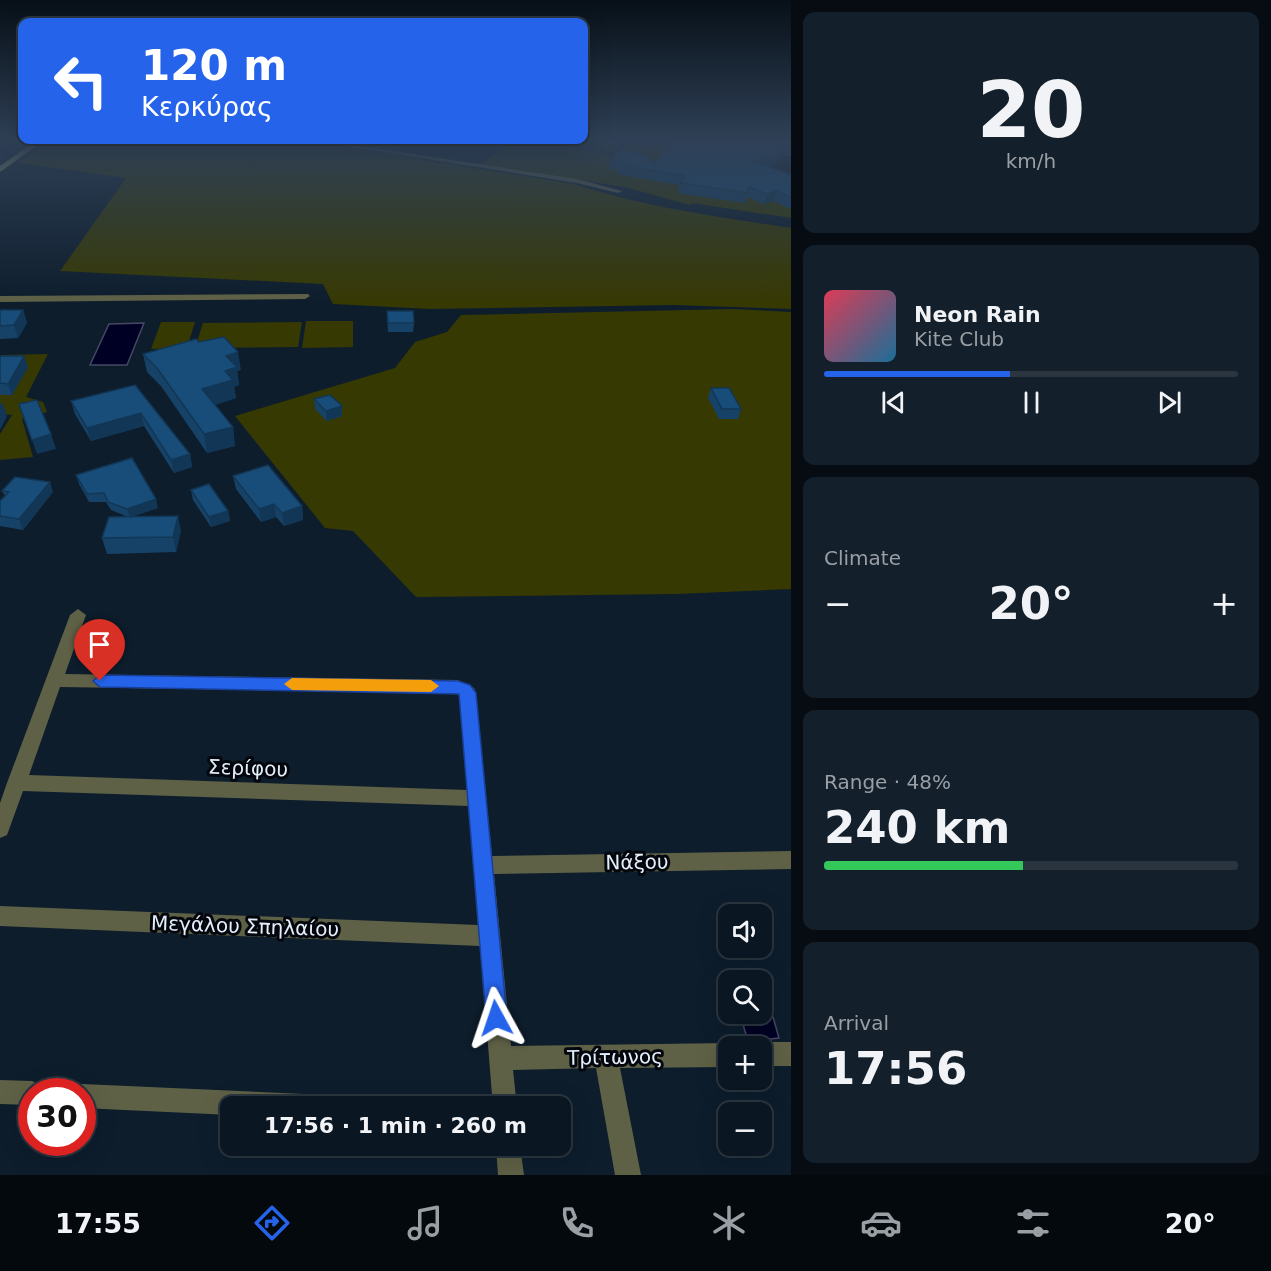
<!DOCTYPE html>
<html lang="en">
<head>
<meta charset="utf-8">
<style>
	:root { --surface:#0a1621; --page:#131f2a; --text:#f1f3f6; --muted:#999fa5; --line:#2a353f; --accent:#2563eb }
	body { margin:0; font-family:"DejaVu Sans",sans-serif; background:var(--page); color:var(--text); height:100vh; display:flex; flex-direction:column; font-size:22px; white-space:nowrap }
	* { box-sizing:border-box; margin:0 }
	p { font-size:20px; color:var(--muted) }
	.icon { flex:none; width:33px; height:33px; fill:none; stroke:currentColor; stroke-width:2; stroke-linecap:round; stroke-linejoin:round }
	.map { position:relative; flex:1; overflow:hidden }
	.sheet { display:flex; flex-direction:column; gap:12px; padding:12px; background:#060c12; width:480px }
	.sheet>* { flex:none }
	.hud { position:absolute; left:18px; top:18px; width:570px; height:126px; border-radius:12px; box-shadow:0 6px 24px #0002,0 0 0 2px var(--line); background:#2563eb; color:#fff; overflow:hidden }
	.buttons { position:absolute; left:718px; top:904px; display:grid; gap:12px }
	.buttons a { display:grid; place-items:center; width:54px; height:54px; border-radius:12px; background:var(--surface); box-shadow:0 6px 24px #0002,0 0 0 2px var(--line); font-size:30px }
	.speed { position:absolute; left:18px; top:1078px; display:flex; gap:12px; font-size:30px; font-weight:700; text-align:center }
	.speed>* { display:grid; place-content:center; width:78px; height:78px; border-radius:50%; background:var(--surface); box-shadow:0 6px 24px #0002,0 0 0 2px var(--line); line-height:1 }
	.speed .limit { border:9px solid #d22; background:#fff; color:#111 }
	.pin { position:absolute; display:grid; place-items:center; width:51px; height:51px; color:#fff; margin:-62px -26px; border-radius:50% 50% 50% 0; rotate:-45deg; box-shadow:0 0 6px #0007 }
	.pin .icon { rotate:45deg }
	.me { position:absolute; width:66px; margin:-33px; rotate:355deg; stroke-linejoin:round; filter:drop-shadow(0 0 4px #0008) }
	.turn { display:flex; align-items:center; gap:21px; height:126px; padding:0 24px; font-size:27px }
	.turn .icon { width:78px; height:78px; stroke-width:2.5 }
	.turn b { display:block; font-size:42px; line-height:51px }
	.big { font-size:45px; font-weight:700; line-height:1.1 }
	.sheet .widget { flex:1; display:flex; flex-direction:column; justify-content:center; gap:9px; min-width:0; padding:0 21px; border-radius:12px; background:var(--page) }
	.sheet .dial { align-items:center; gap:0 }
	.dial b { font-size:78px; line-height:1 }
	.song { display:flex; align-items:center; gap:18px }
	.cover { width:72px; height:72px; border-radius:9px; background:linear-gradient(135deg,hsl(350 70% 55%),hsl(200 70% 35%)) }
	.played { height:6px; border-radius:3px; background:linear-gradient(90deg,var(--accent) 45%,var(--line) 45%) }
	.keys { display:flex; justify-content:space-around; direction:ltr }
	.heat { display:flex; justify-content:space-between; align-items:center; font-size:33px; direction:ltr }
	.charge { height:9px; border-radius:4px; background:linear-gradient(90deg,#34c759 48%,var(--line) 0) }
	.trip { position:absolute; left:220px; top:1096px; width:351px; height:60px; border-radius:12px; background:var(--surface); box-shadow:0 6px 24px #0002,0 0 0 2px var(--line); font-weight:700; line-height:60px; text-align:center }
	.tabs { display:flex; height:96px; justify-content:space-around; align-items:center; background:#04090d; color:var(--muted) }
	.tabs .icon { width:42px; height:42px }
	.tabs .active { color:var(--accent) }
	.tabs b { font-size:27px; color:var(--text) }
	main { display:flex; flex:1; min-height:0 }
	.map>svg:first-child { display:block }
	.green { fill:#373902 }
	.water { fill:#000024; stroke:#454864; stroke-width:1.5 }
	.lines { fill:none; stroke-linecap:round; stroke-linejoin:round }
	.minor { fill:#5f6146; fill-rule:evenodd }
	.major { fill:#a4a86e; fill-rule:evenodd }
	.wall { fill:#164268 }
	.shaded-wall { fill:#123655 }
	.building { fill:#194d79; stroke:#123655; stroke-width:1.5 }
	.route { fill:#2563eb; stroke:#184099; stroke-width:1.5 }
	.slow { fill:#f59e0b }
	.labels { text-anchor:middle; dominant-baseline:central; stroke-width:6; stroke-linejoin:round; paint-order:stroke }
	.near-street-label { font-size:20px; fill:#e5effa; stroke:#03070d }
</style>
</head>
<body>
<main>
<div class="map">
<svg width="791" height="1175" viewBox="0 0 791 1175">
	<rect width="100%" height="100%" fill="#0d1d2c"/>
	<path class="green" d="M604,139H677L655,163L791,179V218L692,203L690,205L625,187L479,165L517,140L605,152L604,155L613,157L628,143L626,142L615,152L593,149Z
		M51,140H227L266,143L299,140L574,184C644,207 719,217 791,228V309L673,305L430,309L333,304L323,284L60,271L126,178L18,163Z
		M733,309L791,312V589L677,594L416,597L353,531L325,528L235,416L395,368L415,342L447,332L461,315Z
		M306,321H353V347L302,348Z
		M161,322H195L187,348L151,349Z
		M302,322L298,347L195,348L203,323Z
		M48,354L26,397L43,402L47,412L22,419L33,457L0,460V434L12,415L0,414V355Z"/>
	<path class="water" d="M144,323L127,365H90L109,324Z
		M773,1017L779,1038L748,1041L741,1018Z"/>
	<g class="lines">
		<path class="minor" d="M719,139H730L726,141Z
			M245,140H275L271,142Z
			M306,140H321L577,179L622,191L618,193L577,183Z
			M308,294L310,296L305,299L0,302V296Z
			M78,609L86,615L65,674L458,680L474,688L476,693L492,856L791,851V869L494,874L511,1046L729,1043L737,1047H729V1067L620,1068L641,1175H615L596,1068L513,1070L517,1107H493L480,946L0,926V906L478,925L469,806L23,791L7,835L0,838V803L7,783L70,615ZM60,687L455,693L460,696L467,790L29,775Z
			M762,1042H791V1066H762V1047H753Z
			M0,1080L32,1081L40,1085L44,1092H32V1105L0,1104Z
			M82,1084L326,1095L335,1098L338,1107H231V1115L82,1108V1092H72L73,1087Z
			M496,1146H520L524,1175H498Z"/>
		<path class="major" d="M37,140H45L0,172V166Z"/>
	</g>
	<path class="wall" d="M791,139V157L783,155L773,165L767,166L791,175V208H788L774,201L764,204L747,197L745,203L678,193L679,185L618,174V170L609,169L611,160L655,163L730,140Z
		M0,310H23L27,323L18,338L0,339Z
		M387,311L414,323L413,332H388Z
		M199,342L241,370L237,371L239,385L234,387L236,398L215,405L233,427L235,446L207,453L161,386L147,372L143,354Z
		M0,356H24L28,367L12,395H0Z
		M135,385L190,454L192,467L174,473L144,426L91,441L75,414L71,401Z
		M711,388L741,409L738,419H719L708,398Z
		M314,399L342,416L327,421L315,409Z
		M76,475L158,508L131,517L181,531L176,552L107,554L102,538L128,517L111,510L106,502H89L79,484Z
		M233,476L302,506L303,520L284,526L276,517L261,522L236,489Z
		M191,490L228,511L230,521L211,527L193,500Z
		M2,491L53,492L23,530L0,526V501L5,496Z"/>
	<path class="shaded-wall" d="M786,146L783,155L773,165L751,170L753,161Z
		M777,191L774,201L764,204L767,194Z
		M23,310L27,323L18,338L14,325Z
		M238,352L241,370L237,371L239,385L234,387L236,398L205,408L202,389L225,371L226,356Z
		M24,356L28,367L12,395L8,384Z
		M2,402L7,416L0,430V405Z
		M342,406V416L327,421L326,411Z
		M141,413L144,426L91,441L87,428Z
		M233,427L235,446L207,453L204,434Z
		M51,434L56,449L37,454L32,440Z
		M190,454L192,467L174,473L171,460Z
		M50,482L53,492L23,530L19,519Z
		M156,499L158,508L130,517L127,509Z
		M274,504L276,517L261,522L259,509Z
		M302,506L303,520L284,526L282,513Z
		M228,511L230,521L211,527L209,517Z
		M178,516L181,531L176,552L173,537Z"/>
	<path class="building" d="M678,139H722L730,140L732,139H791V147L786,146L776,156L753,161L791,175V198L777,191L767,194L749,187L747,193L680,183L685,176L619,165L622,162L611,160L621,149L641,154L655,163Z
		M0,310H23L14,325L0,326Z
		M387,311H413L414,323H388Z
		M224,337L238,352L226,356L237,367L225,371L233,380L202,389L233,427L204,434L157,368L143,354L196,339L199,342Z
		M0,356H24L8,384L0,383Z
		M135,385L190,454L171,460L141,413L87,428L71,401Z
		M711,388H729L741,409H722Z
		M330,395L342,406L326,411L314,399Z
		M37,400L51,434L32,440L19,404Z
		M132,458L156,499L127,509L108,502L104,493L87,494L76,475Z
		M268,465L302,506L282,513L274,504L259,509L233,476Z
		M15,477L50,482L19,519L0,516V501L9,492L2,491Z
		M209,484L228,511L209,517L191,490Z
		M178,516L173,537L102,538L109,517Z"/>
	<linearGradient id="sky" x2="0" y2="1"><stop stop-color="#071018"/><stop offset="0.46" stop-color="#2f4056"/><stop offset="1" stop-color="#2f4056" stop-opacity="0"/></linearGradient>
	<rect width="791" height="303" fill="url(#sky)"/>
	<path class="route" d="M100,675L458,681L470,685L476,693L507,1018L504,1025L496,1028L489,1025L486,1018L459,694L100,687L93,681Z"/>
	<path class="slow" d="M292,678L431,680L439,686L431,692L292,690L284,684Z"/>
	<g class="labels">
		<g class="near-street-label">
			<text transform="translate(248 768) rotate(2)">Σερίφου</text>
			<text transform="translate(637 862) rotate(-1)">Νάξου</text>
			<text transform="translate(245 926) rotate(2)">Μεγάλου Σπηλαίου</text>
			<text transform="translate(615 1057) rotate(-1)">Τρίτωνος</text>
		</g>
	</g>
</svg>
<div class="buttons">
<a><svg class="icon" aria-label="sound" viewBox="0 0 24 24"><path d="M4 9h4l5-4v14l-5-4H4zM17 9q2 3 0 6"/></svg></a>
<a><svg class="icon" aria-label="search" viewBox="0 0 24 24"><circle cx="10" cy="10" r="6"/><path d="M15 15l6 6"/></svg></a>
<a>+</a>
<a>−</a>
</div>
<div class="speed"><div class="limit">30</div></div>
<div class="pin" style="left:100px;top:681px;background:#d93025"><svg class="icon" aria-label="arrive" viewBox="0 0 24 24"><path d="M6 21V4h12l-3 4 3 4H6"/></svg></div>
<svg class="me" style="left:496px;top:1018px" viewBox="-20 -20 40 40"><path d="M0-17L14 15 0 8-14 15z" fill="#2563eb" stroke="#fff" stroke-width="4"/></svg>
<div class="trip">17:56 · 1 min · 260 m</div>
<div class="hud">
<div class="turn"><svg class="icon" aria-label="left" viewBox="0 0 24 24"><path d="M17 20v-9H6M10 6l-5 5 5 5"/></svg><div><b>120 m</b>Κερκύρας</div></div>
</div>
</div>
<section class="sheet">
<div class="widget dial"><b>20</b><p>km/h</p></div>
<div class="widget">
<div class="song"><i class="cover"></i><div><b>Neon Rain</b><p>Kite Club</p></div></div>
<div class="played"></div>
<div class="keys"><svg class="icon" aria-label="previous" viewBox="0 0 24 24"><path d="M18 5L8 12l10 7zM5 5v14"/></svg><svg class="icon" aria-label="pause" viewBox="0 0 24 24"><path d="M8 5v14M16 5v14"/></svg><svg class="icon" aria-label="next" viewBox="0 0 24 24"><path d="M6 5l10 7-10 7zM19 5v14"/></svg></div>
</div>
<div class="widget"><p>Climate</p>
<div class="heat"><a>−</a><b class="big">20°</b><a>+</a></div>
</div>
<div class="widget"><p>Range · 48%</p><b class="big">240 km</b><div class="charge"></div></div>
<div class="widget"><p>Arrival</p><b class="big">17:56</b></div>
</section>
</main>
<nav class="tabs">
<b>17:55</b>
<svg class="icon active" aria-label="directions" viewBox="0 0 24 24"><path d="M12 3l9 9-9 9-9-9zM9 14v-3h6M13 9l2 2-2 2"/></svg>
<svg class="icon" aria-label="music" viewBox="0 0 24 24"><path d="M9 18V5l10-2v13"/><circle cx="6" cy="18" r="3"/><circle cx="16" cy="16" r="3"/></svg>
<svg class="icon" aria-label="phone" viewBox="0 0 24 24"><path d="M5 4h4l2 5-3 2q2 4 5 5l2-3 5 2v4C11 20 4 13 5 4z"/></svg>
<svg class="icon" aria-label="climate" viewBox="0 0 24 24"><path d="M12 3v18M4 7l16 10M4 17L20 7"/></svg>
<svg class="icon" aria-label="car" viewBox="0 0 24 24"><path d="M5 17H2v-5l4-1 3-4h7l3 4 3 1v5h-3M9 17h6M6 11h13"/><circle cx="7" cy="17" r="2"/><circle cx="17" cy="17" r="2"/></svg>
<svg class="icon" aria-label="filters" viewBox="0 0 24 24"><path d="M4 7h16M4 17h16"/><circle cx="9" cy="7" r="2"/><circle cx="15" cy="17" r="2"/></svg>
<b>20°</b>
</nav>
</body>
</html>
